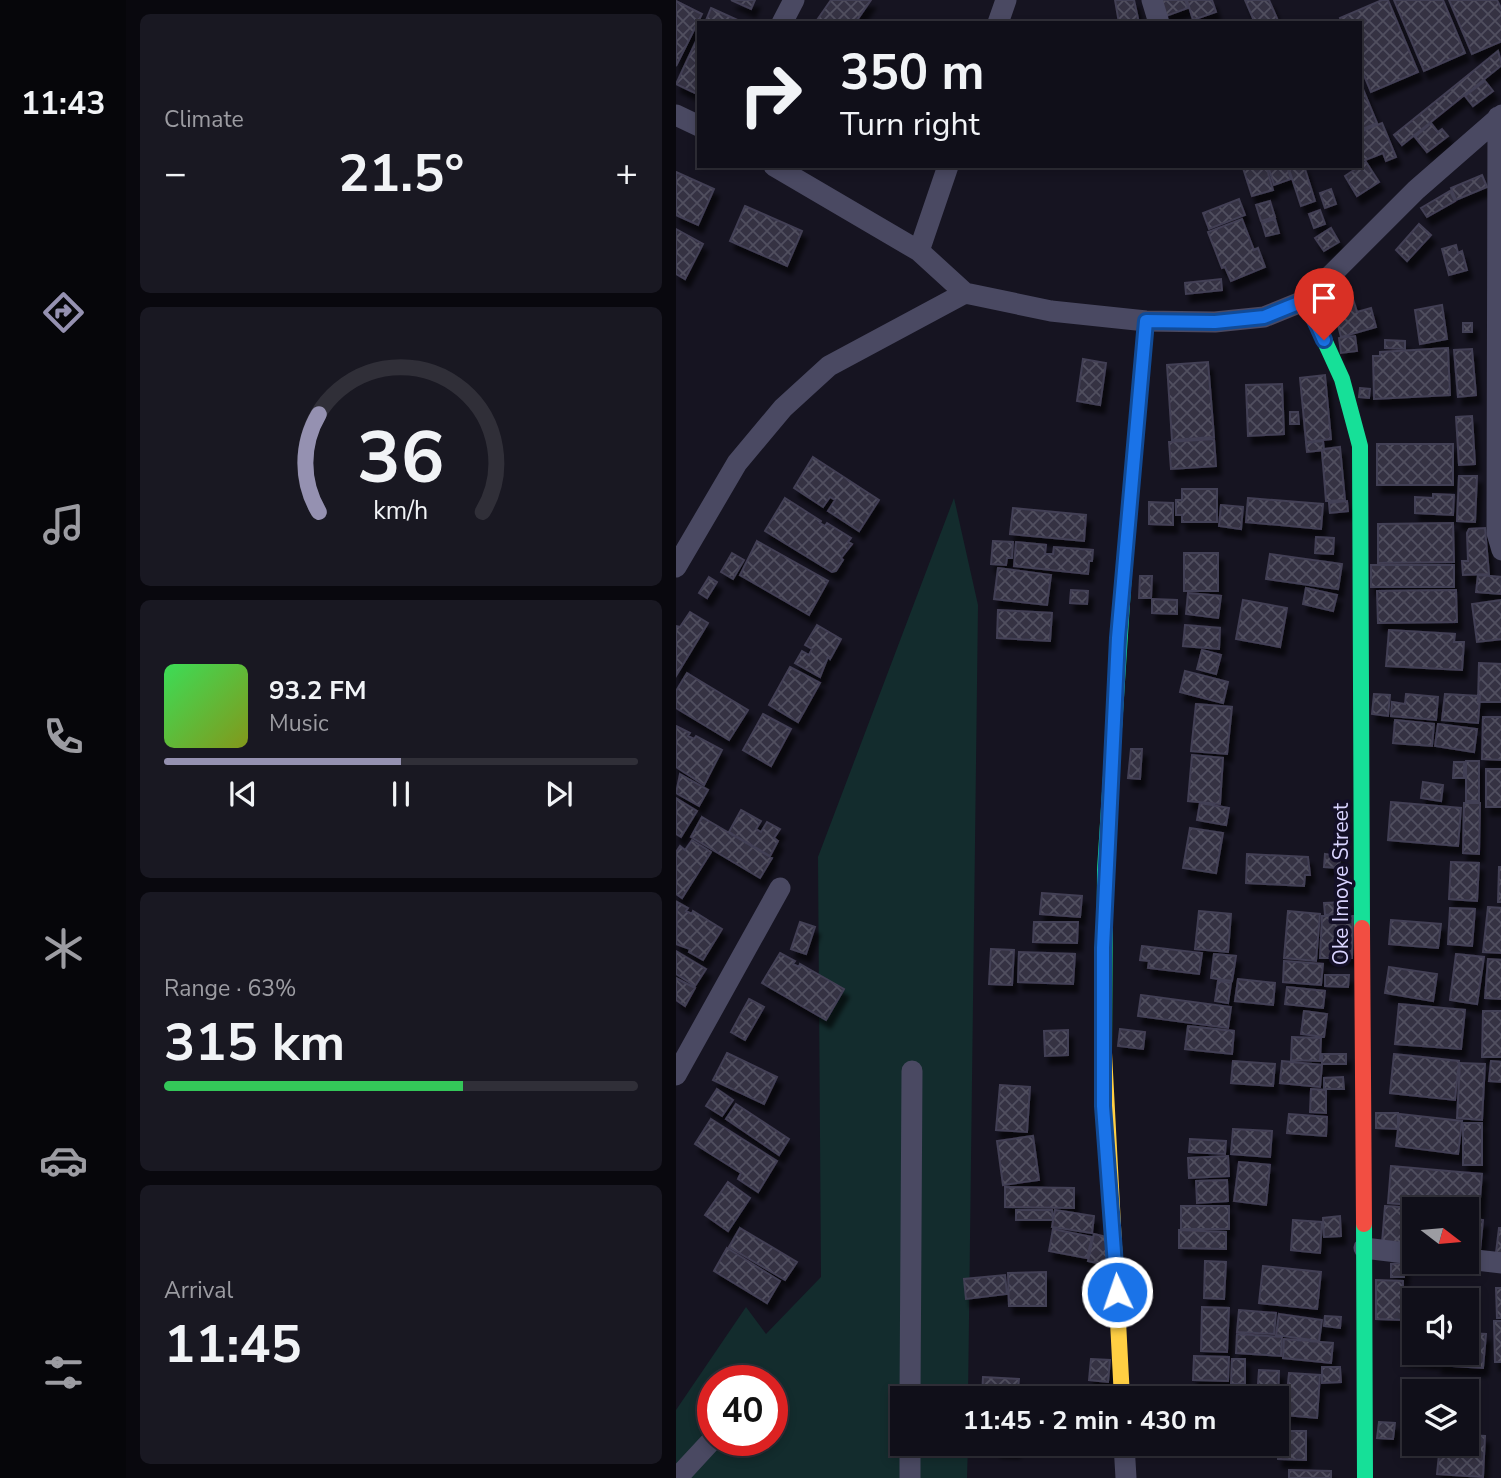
<!DOCTYPE html>
<html lang="en">
<head>
<meta charset="utf-8">
<style>
	:root { --surface:#100f19; --page:#191822; --text:#f1f3f6; --muted:#9c9ca2; --line:#302f38; --accent:#9591b1 }
	body { margin:0; font-family:"Nunito Sans",sans-serif; background:var(--page); color:var(--text); height:100vh; display:flex; flex-direction:column; font-size:26px; white-space:nowrap }
	* { box-sizing:border-box; margin:0 }
	p { font-size:23px; color:var(--muted) }
	.icon { flex:none; width:38px; height:38px; fill:none; stroke:currentColor; stroke-width:2; stroke-linecap:round; stroke-linejoin:round }
	.map { position:relative; flex:1; overflow:hidden }
	.details { display:flex; flex-direction:column; gap:14px; padding:14px; background:#09080e; width:550px }
	.details>* { flex:none }
	.banner { position:absolute; left:21px; top:21px; width:665px; height:147px; border-radius:0px; box-shadow:0 4px 10px #0003,0 0 0 2px var(--line); background:#100f19; color:var(--text); overflow:hidden }
	.needle { width:46px; rotate:106deg }
	.controls { position:absolute; left:726px; top:1197px; display:grid; gap:14px }
	.controls a { display:grid; place-items:center; width:77px; height:77px; border-radius:0px; background:var(--surface); box-shadow:0 4px 10px #0003,0 0 0 2px var(--line); font-size:35px }
	.speed { position:absolute; left:21px; top:1365px; display:flex; gap:14px; font-size:35px; font-weight:700; text-align:center }
	.speed>* { display:grid; place-content:center; width:91px; height:91px; border-radius:50%; background:var(--surface); box-shadow:0 4px 10px #0003,0 0 0 2px var(--line); line-height:1 }
	.speed .limit { border:10px solid #d22; background:#fff; color:#111 }
	.pin { position:absolute; display:grid; place-items:center; width:60px; height:60px; color:#fff; margin:-72px -30px; border-radius:50% 50% 50% 0; rotate:-45deg; box-shadow:0 0 7px #0007 }
	.pin .icon { rotate:45deg }
	.me { position:absolute; width:77px; margin:-38px; rotate:357deg; stroke-linejoin:round; filter:drop-shadow(0 0 5px #0008) }
	.turn { display:flex; align-items:center; gap:24px; height:147px; padding:0 28px; font-size:32px }
	.turn .icon { width:91px; height:91px; stroke-width:2.5 }
	.turn b { display:block; font-size:49px; line-height:60px }
	.big { font-size:52px; font-weight:700; line-height:1.1 }
	.details .widget { flex:1; display:flex; flex-direction:column; justify-content:center; gap:10px; min-width:0; padding:0 24px; border-radius:10px; background:var(--page) }
	.details .dial { align-items:center; gap:0 }
	.dial svg { height:182px; overflow:visible; fill:none; stroke:var(--line); stroke-width:7; stroke-linecap:round; text-anchor:middle }
	.dial text { fill:var(--text); stroke:none }
	.song { display:flex; align-items:center; gap:21px }
	.cover { width:84px; height:84px; border-radius:10px; background:linear-gradient(135deg,hsl(130 70% 55%),hsl(70 70% 35%)) }
	.played { height:7px; border-radius:4px; background:linear-gradient(90deg,var(--accent) 50%,var(--line) 50%) }
	.keys { display:flex; justify-content:space-around; direction:ltr }
	.heat { display:flex; justify-content:space-between; align-items:center; font-size:38px; direction:ltr }
	.charge { height:10px; border-radius:5px; background:linear-gradient(90deg,#34c759 63%,var(--line) 0) }
	.trip { position:absolute; left:214px; top:1386px; width:399px; height:70px; border-radius:0px; background:var(--surface); box-shadow:0 4px 10px #0003,0 0 0 2px var(--line); font-weight:700; line-height:70px; text-align:center }
	main { display:flex; flex:1; min-height:0 }
	.tab-bar { display:flex; flex-direction:column; width:126px; justify-content:space-around; align-items:center; background:#06060a; color:var(--muted) }
	.tab-bar .icon { width:49px; height:49px }
	.tab-bar .current { color:var(--accent) }
	.tab-bar b { font-size:32px; color:var(--text) }
	.map>svg:first-child { display:block }
	.green { fill:#132c2d; fill-rule:evenodd }
	.building { fill:url(#building-cross-hatch); stroke:#433f54; stroke-width:2; filter:url(#shadow) }
	.lines { fill:none; stroke-linecap:round; stroke-linejoin:round }
	.street { stroke:#4a4962; stroke-width:21 }
	.fast { stroke:#16e098; stroke-width:16 }
	.slow { stroke:#ffcf43; stroke-width:16 }
	.jam { stroke:#f24e42; stroke-width:16 }
	.route-casing { stroke:#114b97; stroke-width:18 }
	.route { stroke:#1a73e8; stroke-width:12 }
	.labels { text-anchor:middle; dominant-baseline:central; stroke-width:7; stroke-linejoin:round; paint-order:stroke }
	.street-label { font-size:21px; fill:#d9d4ff; stroke:#130f26 }
</style>
</head>
<body>
<main>
<nav class="tab-bar">
<b>11:43</b>
<svg class="icon current" aria-label="directions" viewBox="0 0 24 24"><path d="M12 3l9 9-9 9-9-9zM9 14v-3h6M13 9l2 2-2 2"/></svg>
<svg class="icon" aria-label="music" viewBox="0 0 24 24"><path d="M9 18V5l10-2v13"/><circle cx="6" cy="18" r="3"/><circle cx="16" cy="16" r="3"/></svg>
<svg class="icon" aria-label="phone" viewBox="0 0 24 24"><path d="M5 4h4l2 5-3 2q2 4 5 5l2-3 5 2v4C11 20 4 13 5 4z"/></svg>
<svg class="icon" aria-label="climate" viewBox="0 0 24 24"><path d="M12 3v18M4 7l16 10M4 17L20 7"/></svg>
<svg class="icon" aria-label="car" viewBox="0 0 24 24"><path d="M5 17H2v-5l4-1 3-4h7l3 4 3 1v5h-3M9 17h6M6 11h13"/><circle cx="7" cy="17" r="2"/><circle cx="17" cy="17" r="2"/></svg>
<svg class="icon" aria-label="filters" viewBox="0 0 24 24"><path d="M4 7h16M4 17h16"/><circle cx="9" cy="7" r="2"/><circle cx="15" cy="17" r="2"/></svg>
</nav>
<section class="details">
<div class="widget"><p>Climate</p>
<div class="heat"><a>−</a><b class="big">21.5°</b><a>+</a></div>
</div>
<div class="widget dial"><svg viewBox="0 0 100 80">
<path d="M14 69A42 42 0 1 1 86 69"/>
<path d="M14 69A42 42 0 0 1 14 26" stroke="#9591b1"/>
<text x="50" y="56" font-size="32" font-weight="700">36</text>
<text x="50" y="72" font-size="11">km/h</text>
</svg></div>
<div class="widget">
<div class="song"><i class="cover"></i><div><b>93.2 FM</b><p>Music</p></div></div>
<div class="played"></div>
<div class="keys"><svg class="icon" aria-label="previous" viewBox="0 0 24 24"><path d="M18 5L8 12l10 7zM5 5v14"/></svg><svg class="icon" aria-label="pause" viewBox="0 0 24 24"><path d="M8 5v14M16 5v14"/></svg><svg class="icon" aria-label="next" viewBox="0 0 24 24"><path d="M6 5l10 7-10 7zM19 5v14"/></svg></div>
</div>
<div class="widget"><p>Range · 63%</p><b class="big">315 km</b><div class="charge"></div></div>
<div class="widget"><p>Arrival</p><b class="big">11:45</b></div>
</section>
<div class="map">
<svg width="826" height="1478" viewBox="0 0 826 1478">
	<defs>
		<pattern id="building-cross-hatch" width="8" height="8" patternUnits="userSpaceOnUse" patternTransform="scale(1.75)"><rect width="8" height="8" fill="#343243"/><path d="M0 0l8 8M0 8l8-8" fill="none" stroke="#514f5f"/></pattern>
		<filter id="shadow"><feDropShadow dx="4.5" dy="8" stdDeviation="2" flood-color="#0009"/></filter>
	</defs>
	<rect width="100%" height="100%" fill="#161421"/>
	<path class="green" d="M278,498L302,605L292,1398H226V1444H292L291,1478H0V1410L70,1307L90,1334L145,1277L142,857ZM37,1381H96V1440H37Z"/>
	<path class="building" d="M55,0H79L75,9Z
		M155,0H195L179,23H139Z
		M439,0H458L463,23H443Z
		M484,0H509L512,8L490,16Z
		M511,0H536L540,12L517,20Z
		M569,0H593L603,23H579Z
		M706,0H712L742,72L695,92L684,66V23H666L664,18Z
		M718,0H767L789,53L748,71Z
		M773,0H821L826,10V41L796,54Z
		M0,1L26,14L0,66Z
		M35,8L68,23H29Z
		M23,35V95L0,84Z
		M822,51L826,65L726,145L718,135Z
		M809,81L817,91L797,106L789,96Z
		M684,82L701,123L684,130Z
		M706,123L720,157L710,161L707,153L684,162V132Z
		M755,123L762,132L766,129L772,136L751,152L739,137Z
		M690,162L703,182L681,196L669,176Z
		M573,166H590L597,190L576,196L567,168Z
		M592,166H611L615,179L598,185Z
		M612,166H628L639,201L625,206Z
		M0,172L38,189L22,225L0,215Z
		M806,175L811,187L780,200L775,188Z
		M655,189L660,204L649,208L644,193Z
		M774,191L779,201L751,217L745,208Z
		M563,199L569,215L533,229L527,213Z
		M594,201L599,217L585,221L580,205Z
		M69,206L126,231L111,266L54,241Z
		M644,210L649,224L638,228L633,214Z
		M566,219L578,250L582,248L589,267L555,281L549,267L546,268L532,232Z
		M599,219L603,233L590,236L586,223Z
		M743,224L755,235L731,261L720,250Z
		M655,228L663,242L648,251L639,238Z
		M0,229L27,244L9,279L0,274Z
		M780,245L782,253L786,251L791,270L773,275L766,249Z
		M545,279L546,290L510,294L509,283Z
		M677,299L681,312L695,308L700,327L665,337L657,305Z
		M766,305L771,339L744,344L739,310Z
		M787,323H796V332H787Z
		M679,336L681,351L665,353L663,338Z
		M709,340L729,341V349L709,348Z
		M772,348L774,395L698,399L697,356H704V352Z
		M796,349L800,395L782,397L778,350Z
		M407,359L430,363L424,405L401,401Z
		M532,362L538,437L496,440L491,365Z
		M649,375L655,439L630,442L624,378Z
		M606,384L608,434L572,436L570,385Z
		M684,388L694,389L693,398L683,397Z
		M614,412H622L623,424H614Z
		M796,416L799,464L783,465L780,417Z
		M538,439L540,466L495,469L493,442Z
		M647,441L648,450L631,452L630,443Z
		M701,444H777V485H701Z
		M664,447L669,500L650,501L646,452L649,449Z
		M137,457L203,500L183,531L152,511L159,500L154,497L147,507L118,488Z
		M783,476H801L799,522L781,521Z
		M506,489H541V522H506V515H500V500H506Z
		M757,494L778,495L777,515L739,513V497L757,498Z
		M109,498L145,521L144,523L149,526L151,523L175,538L172,542L176,544L165,558L167,560L160,571L156,572L89,531Z
		M572,498L647,504L645,529L570,522Z
		M671,501L672,511L654,513L653,503Z
		M473,502L497,503V525L473,524Z
		M545,505L567,507L565,529L543,526Z
		M337,508L410,515L408,541L334,534Z
		M777,523L778,562L702,563V524Z
		M809,528L813,574L787,575L786,561H792L791,533L793,529Z
		M640,537L658,538L657,554L639,553Z
		M81,541L152,581L133,615L64,575Z
		M317,541L337,542L336,558H331L330,565L315,564Z
		M340,542L370,545L369,554H377L378,547L417,550L416,561H413L412,574L338,566Z
		M56,553L68,560L57,579L45,572Z
		M508,553H542V591H508Z
		M594,554L666,564L662,589L590,579Z
		M695,565H778V587H695Z
		M322,568L375,575L371,605L318,599Z
		M802,575L826,577L825,594L800,592Z
		M464,576H476L475,598H463Z
		M33,577L41,582L31,598L23,593Z
		M630,588L661,595L657,611L627,604Z
		M395,590L412,591L411,604L394,603Z
		M780,590L781,622L702,623L701,591Z
		M512,593L545,596L542,618L510,614Z
		M476,599L501,600V614L476,613Z
		M567,600L611,608L604,647L560,639Z
		M826,600V639L801,642L796,604Z
		M322,610L376,613L374,641L321,638Z
		M14,612L32,623L0,676V626L4,627Z
		M141,625L165,639L154,659L152,657L144,677L119,663L126,651L133,655L136,649L129,645Z
		M509,625L544,628L543,649L507,646Z
		M713,630L779,634L778,642H788L786,670L710,666Z
		M526,650L545,655L540,674L521,669Z
		M803,663L826,664V702H802Z
		M114,667L144,683L122,722L93,705Z
		M509,671L552,682L547,703L504,692Z
		M11,673L72,710L53,740L0,708V691Z
		M698,694L714,695L712,716L696,714Z
		M730,694L762,697L760,720L715,716L716,702L729,704Z
		M769,694L804,696L802,723L766,720Z
		M520,704L556,707L551,754L515,751Z
		M87,714L115,729L95,766L67,750Z
		M807,717H826V760L806,759Z
		M719,720L758,724L756,746L717,743Z
		M762,724L801,729L798,752L759,746Z
		M0,726L14,733L12,736L18,739L20,736L46,750L28,785L0,767Z
		M455,749H466L464,779L452,778Z
		M516,755L547,758L544,804L512,801Z
		M790,761H803V801H790Z
		M778,762H788V778H777Z
		M810,769H826V807H810Z
		M4,774L32,790L23,806L0,793Z
		M747,782L767,785L765,801L745,798Z
		M0,798L21,811L5,837L0,834Z
		M715,802L785,808L782,846L712,840Z
		M524,803L553,808L550,825L521,820Z
		M788,803H804L803,854L787,853Z
		M65,810L85,821L80,829L85,832L91,822L104,829L98,838L102,841L94,856L53,832Z
		M26,817L96,858L84,878L15,837Z
		M514,828L547,833L540,873L507,868Z
		M16,840L35,852L6,898L0,894V852L4,846L9,850Z
		M571,854L632,857L634,875H629L628,886L570,883Z
		M649,854L664,856L663,868L648,867Z
		M775,862L803,863L801,901L773,899Z
		M823,867H826V902H822Z
		M366,893L406,896L404,917L364,914Z
		M1,902L12,908L10,911L16,914L17,911L46,929L27,960L13,952L14,949L0,944Z
		M670,902L671,913L649,915L648,903Z
		M812,907L826,908V953L807,952Z
		M774,908L799,909L796,946L772,944Z
		M523,911L555,914L552,952L519,949Z
		M612,911L644,914L640,961L608,958Z
		M646,916H677L676,958H644Z
		M715,920L765,924L762,948L713,944Z
		M124,922L139,927L130,954L115,949Z
		M358,922H402L401,943L357,942Z
		M466,946L526,953L523,974L472,968L473,961L464,960Z
		M315,949L338,950L336,985L313,984Z
		M0,951L30,969L19,986L0,974Z
		M343,952L399,954L397,984L342,982Z
		M104,953L119,961L117,964L123,967L124,964L168,989L150,1020L86,983Z
		M538,954L560,956L556,981L535,978Z
		M780,954L808,957L801,1004L774,1000Z
		M812,959L826,960V999L809,998Z
		M608,961L647,964L645,985L607,982Z
		M713,967L761,974L757,1001L709,993Z
		M649,975H673L672,987L649,986Z
		M0,978L19,988L9,1006L0,1000Z
		M562,979L599,983L597,1005L559,1001Z
		M542,981L555,983L552,1003L539,1001Z
		M611,987L649,991L647,1008L609,1004Z
		M465,995L555,1007L552,1028L462,1016Z
		M73,999L88,1007L69,1040L55,1032Z
		M723,1004L789,1010L785,1049L719,1044Z
		M628,1011L651,1014L648,1037L625,1034Z
		M807,1011H826V1057H806Z
		M512,1026L558,1031L556,1054L509,1049Z
		M444,1029L469,1032L467,1049L442,1046Z
		M392,1030V1055L369,1056L368,1031Z
		M616,1037L645,1038L644,1061L615,1060Z
		M51,1053L101,1077L88,1104L37,1080Z
		M646,1054H670V1064H646Z
		M718,1054L783,1061L779,1100L714,1093Z
		M557,1061L599,1064L597,1086L555,1083Z
		M606,1061L646,1065L644,1087L604,1083Z
		M815,1061L826,1062V1082L813,1081Z
		M784,1063L809,1064L806,1120L781,1118Z
		M667,1077L668,1089H648V1078Z
		M324,1085L354,1087L351,1132L320,1130Z
		M41,1089L57,1100L46,1116L30,1106Z
		M635,1089L650,1090V1113L634,1112Z
		M60,1104L113,1139L103,1155L50,1119Z
		M700,1113H722V1129L700,1128Z
		M613,1114L651,1117L650,1136L611,1133Z
		M724,1114L786,1121L782,1154L720,1146Z
		M35,1119L101,1161L82,1192L62,1179L65,1173L19,1144Z
		M787,1123H806V1165H787Z
		M557,1129L596,1131L594,1157L555,1154Z
		M357,1136L363,1180L327,1185L321,1141Z
		M514,1139L550,1141L549,1154L513,1152Z
		M552,1156L553,1176L513,1178L512,1158Z
		M563,1162L594,1165L590,1205L558,1201Z
		M715,1166L806,1174L803,1211L712,1203Z
		M551,1180L552,1201L521,1203L520,1181Z
		M52,1182L74,1198L52,1231L29,1215Z
		M329,1187L398,1188V1208L329,1207Z
		M505,1206H553V1229H505Z
		M709,1206L757,1209H738V1245L706,1243Z
		M340,1210H376L377,1220H340Z
		M379,1210L418,1216L416,1233L376,1227Z
		M664,1216L665,1236L648,1237L647,1218Z
		M791,1218L807,1220L804,1250L791,1248Z
		M617,1220L646,1222L644,1253L615,1250Z
		M64,1228L121,1262L109,1280L53,1247Z
		M823,1228H826V1253H820Z
		M377,1229L416,1237L411,1258L373,1251Z
		M503,1230L550,1232V1249L503,1248Z
		M418,1234L435,1238L429,1265L412,1261Z
		M51,1248L104,1281L91,1303L38,1271Z
		M529,1261L550,1262L548,1299L528,1298Z
		M728,1263V1277H715V1264Z
		M587,1266L645,1272L641,1309L583,1303Z
		M370,1272V1306H333L332,1273Z
		M329,1275L331,1294L290,1299L288,1279Z
		M700,1280L727,1281L726,1320L700,1319Z
		M820,1288H826V1318H821Z
		M526,1307L553,1308L551,1352L525,1351Z
		M563,1310L600,1313L598,1334L561,1332Z
		M603,1314L646,1320L643,1341L600,1335Z
		M649,1316L665,1317L664,1328L648,1326Z
		M818,1321H826V1362H819Z
		M730,1324L738,1325V1353H759L758,1361L726,1357Z
		M791,1333L810,1334L807,1368L761,1365L762,1353H791Z
		M561,1334L606,1337L605,1356L560,1353Z
		M608,1339L657,1343L655,1363L607,1358Z
		M518,1356L553,1357L552,1381L517,1380Z
		M415,1359L434,1360L432,1382L413,1380Z
		M556,1359H569V1384H555Z
		M646,1367H664L665,1382L646,1383Z
		M583,1370L603,1371L602,1402L600,1398H581Z
		M613,1373L644,1375L641,1418L609,1415Z
		M307,1377L343,1379L341,1398H306Z
		M356,1386L382,1388L381,1398H355Z
		M529,1389H566V1398H529Z
		M703,1422L719,1423L717,1439L701,1438Z
		M603,1431H630V1460L602,1459Z
		M791,1435L809,1436L807,1477L761,1474L764,1444H791Z
		M321,1444H340L339,1450L321,1449Z
		M613,1470L655,1471V1478H613Z"/>
	<g class="lines">
		<path class="street" d="M476,0L483,23
			M106,23L118,0
			M322,23L330,0
			M0,115L23,126
			M822,117L821,533L826,550
			M98,166L243,251L289,293
			M243,251L272,166
			M0,567L61,463L107,408L153,366L289,293L375,311L470,321L539,322L588,317L630,300L740,190L826,115
			M0,1075L104,888
			M688,1248L738,1254
			M791,1259L826,1263
			M234,1398L236,1071
			M448,1444L450,1478
			M1,1478L37,1439
			M234,1478V1444"/>
		<path class="fast" d="M630,300L666,379L684,446L686,928
			M428,1053L429,870L448,572
			M688,1224L689,1478"/>
		<path class="slow" d="M448,572L470,321
			M428,1053L446,1398"/>
		<path class="jam" d="M686,928L688,1224"/>
	</g>
	<g class="lines">
		<g class="route-casing">
			<path id="route" d="M441,1292L427,1106V948L442,638L470,321L539,322L588,317L630,300L648,340"/>
		</g>
		<use href="#route" class="route"/>
	</g>
	<g class="labels">
		<g class="street-label">
			<text transform="translate(665 884) rotate(-90)">Oke Imoye Street</text>
		</g>
	</g>
</svg>
<div class="controls">
<a><svg class="needle" viewBox="-14 -14 28 28"><path d="M0-13l5 13h-10z" fill="#e53935"/><path d="M0 13l5-13h-10z" fill="#9c9ca2"/></svg></a>
<a><svg class="icon" aria-label="sound" viewBox="0 0 24 24"><path d="M4 9h4l5-4v14l-5-4H4zM17 9q2 3 0 6"/></svg></a>
<a><svg class="icon" aria-label="layers" viewBox="0 0 24 24"><path d="M12 4l9 5-9 5-9-5zM3 14l9 5 9-5"/></svg></a>
</div>
<div class="speed"><div class="limit">40</div></div>
<div class="pin" style="left:648px;top:340px;background:#d93025"><svg class="icon" aria-label="arrive" viewBox="0 0 24 24"><path d="M6 21V4h12l-3 4 3 4H6"/></svg></div>
<svg class="me" style="left:441px;top:1292px" viewBox="-20 -20 40 40"><circle r="17" fill="#1a73e8" stroke="#fff" stroke-width="3"/><path d="M0-11L8 9 0 5-8 9z" fill="#fff"/></svg>
<div class="trip">11:45 · 2 min · 430 m</div>
<div class="banner">
<div class="turn"><svg class="icon" aria-label="right" viewBox="0 0 24 24"><path d="M7 20v-9h11M14 6l5 5-5 5"/></svg><div><b>350 m</b>Turn right</div></div>
</div>
</div>
</main>
</body>
</html>
